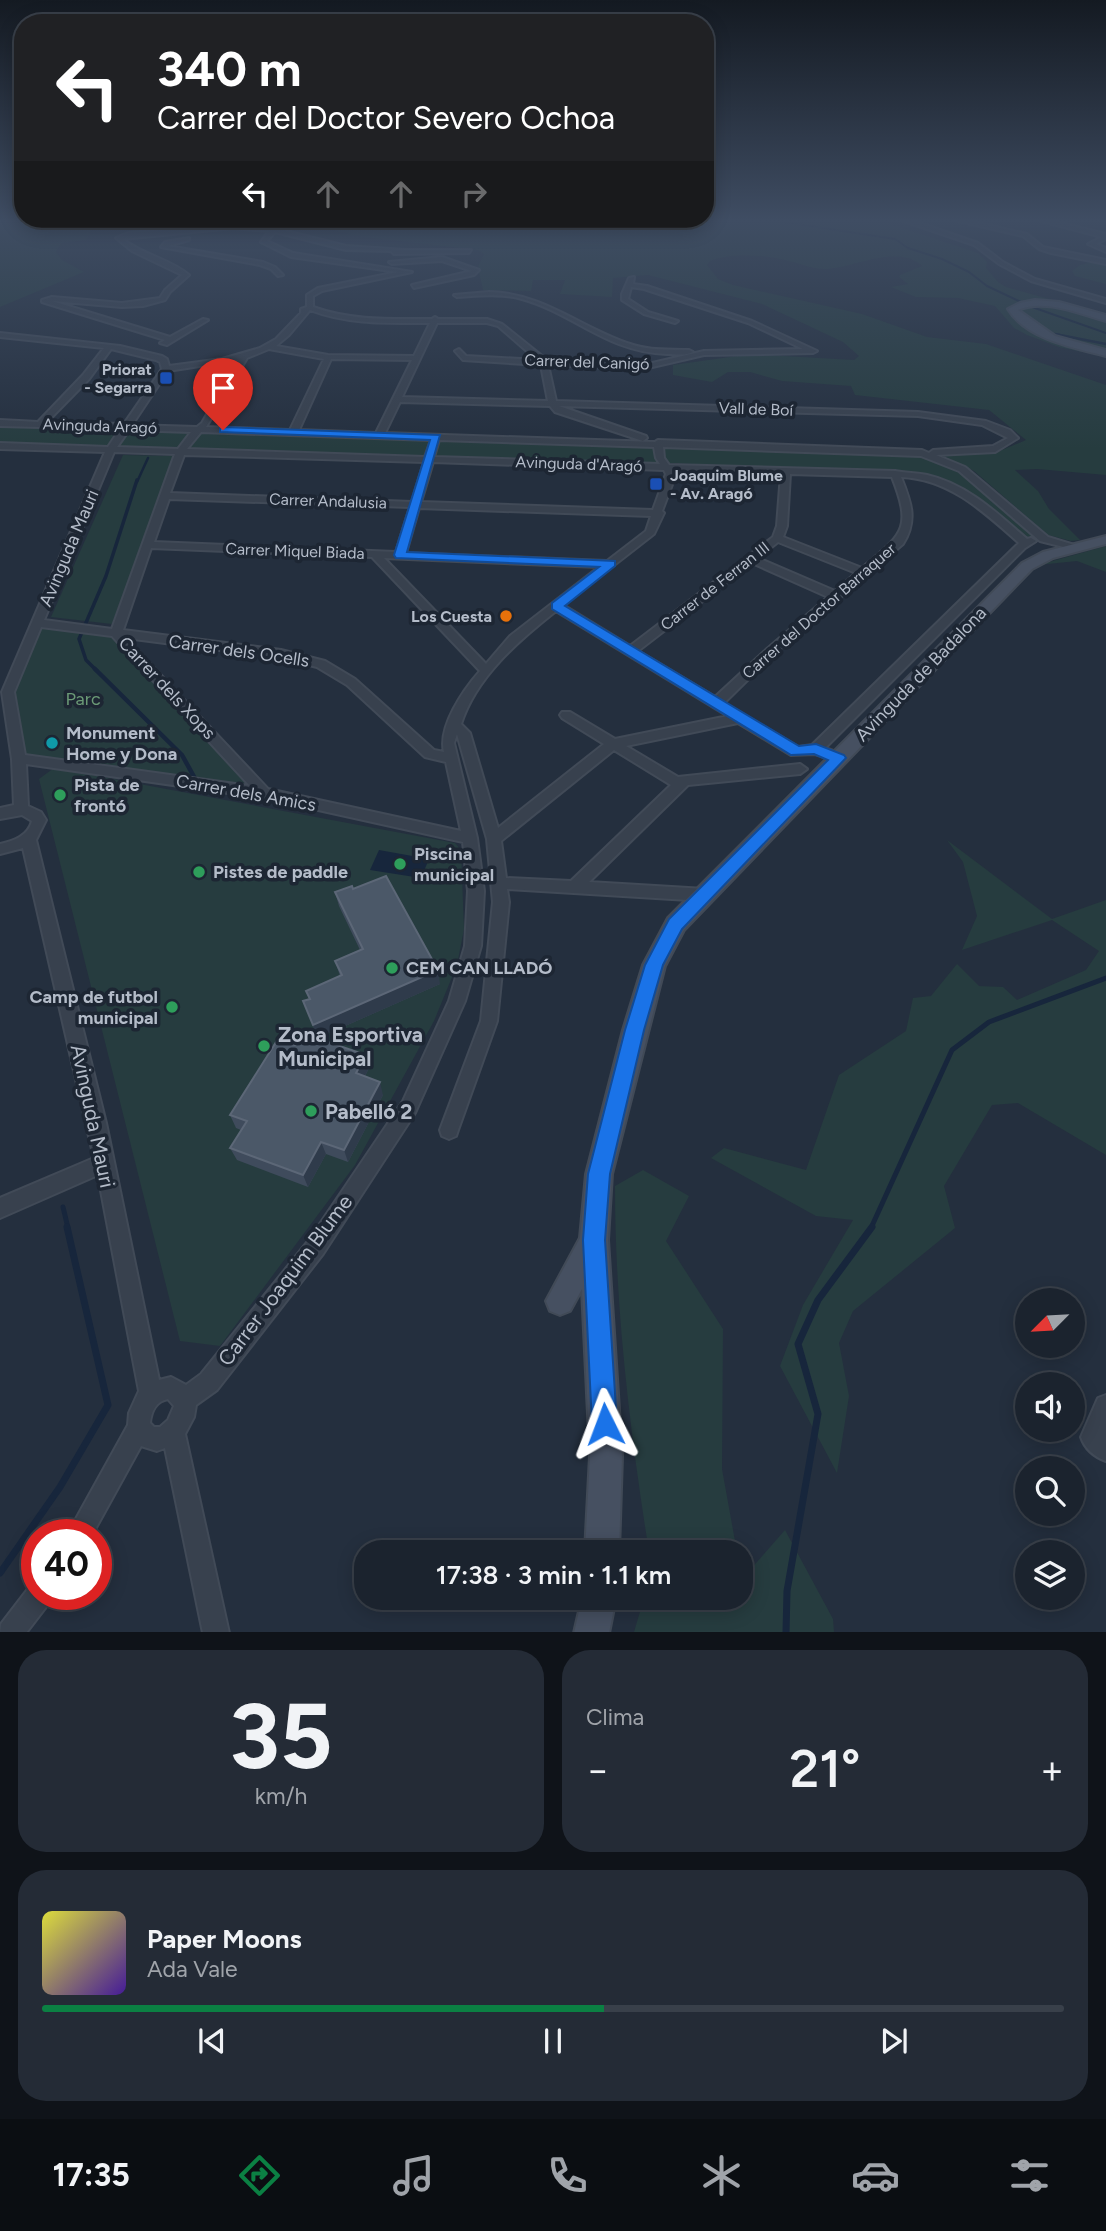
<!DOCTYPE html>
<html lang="es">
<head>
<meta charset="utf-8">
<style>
	:root { --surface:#1b232e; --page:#242b36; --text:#f1f3f6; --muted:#a0a4aa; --line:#39404a; --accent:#0b8043 }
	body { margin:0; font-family:Figtree,sans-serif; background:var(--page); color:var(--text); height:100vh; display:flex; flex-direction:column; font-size:26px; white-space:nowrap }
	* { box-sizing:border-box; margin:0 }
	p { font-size:23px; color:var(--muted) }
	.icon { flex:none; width:38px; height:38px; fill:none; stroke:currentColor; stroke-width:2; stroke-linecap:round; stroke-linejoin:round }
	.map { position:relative; height:1632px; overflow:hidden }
	.panel { display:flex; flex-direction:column; gap:18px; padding:18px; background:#0f1319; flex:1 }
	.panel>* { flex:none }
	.guide { position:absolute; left:14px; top:14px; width:700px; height:214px; border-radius:28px; box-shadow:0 4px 18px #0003,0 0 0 2px var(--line); background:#202124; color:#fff; overflow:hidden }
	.needle { width:46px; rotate:246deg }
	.fabs { position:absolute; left:1015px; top:1288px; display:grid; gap:14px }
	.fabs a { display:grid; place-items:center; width:70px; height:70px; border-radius:50%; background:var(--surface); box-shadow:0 4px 18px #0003,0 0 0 2px var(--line); font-size:35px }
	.speed { position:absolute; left:21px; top:1519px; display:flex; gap:14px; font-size:35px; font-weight:700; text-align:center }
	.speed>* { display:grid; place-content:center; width:91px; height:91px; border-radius:50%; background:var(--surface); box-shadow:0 4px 18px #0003,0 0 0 2px var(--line); line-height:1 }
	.speed .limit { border:10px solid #d22; background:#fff; color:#111 }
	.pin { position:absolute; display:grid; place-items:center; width:60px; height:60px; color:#fff; margin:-72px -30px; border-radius:50% 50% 50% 0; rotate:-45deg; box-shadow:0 0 7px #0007 }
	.pin .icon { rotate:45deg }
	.me { position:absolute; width:77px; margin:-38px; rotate:357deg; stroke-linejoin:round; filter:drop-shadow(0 0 5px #0008) }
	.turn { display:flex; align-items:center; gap:24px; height:147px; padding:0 28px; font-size:32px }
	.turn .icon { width:91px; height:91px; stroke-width:2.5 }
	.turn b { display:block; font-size:49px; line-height:60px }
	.lanes { display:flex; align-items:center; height:66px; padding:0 28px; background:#0003; justify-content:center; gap:35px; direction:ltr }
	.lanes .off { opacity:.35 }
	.big { font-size:52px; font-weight:600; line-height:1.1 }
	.panel .widget { flex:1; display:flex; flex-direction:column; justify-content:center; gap:10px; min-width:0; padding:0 24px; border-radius:28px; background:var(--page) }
	.panel .dial { align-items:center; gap:0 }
	.dial b { font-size:91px; line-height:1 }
	.song { display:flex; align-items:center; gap:21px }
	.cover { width:84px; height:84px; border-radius:10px; background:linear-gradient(135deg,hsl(60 70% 55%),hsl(260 70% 35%)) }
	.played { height:7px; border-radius:4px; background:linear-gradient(90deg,var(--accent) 55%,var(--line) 55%) }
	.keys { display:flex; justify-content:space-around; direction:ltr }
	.heat { display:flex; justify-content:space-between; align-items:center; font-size:38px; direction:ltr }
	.panel .tiles { flex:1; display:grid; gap:18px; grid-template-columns:1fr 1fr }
	.widget:last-child { grid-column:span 2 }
	.trip { position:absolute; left:354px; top:1540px; width:399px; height:70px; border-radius:28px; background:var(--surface); box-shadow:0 4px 18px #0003,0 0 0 2px var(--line); font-weight:600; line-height:70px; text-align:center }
	.dock { display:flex; height:112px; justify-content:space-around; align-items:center; background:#0b0e12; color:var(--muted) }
	.dock .icon { width:49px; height:49px }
	.dock .active { color:var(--accent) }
	.dock b { font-size:32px; color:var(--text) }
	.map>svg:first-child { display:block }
	.green { fill:#263c3f }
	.water { fill:#17263c }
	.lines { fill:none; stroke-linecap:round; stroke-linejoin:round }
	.stream-far5 { stroke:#17263c; stroke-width:2 }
	.stream-far4 { stroke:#17263c; stroke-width:2.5 }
	.stream-far3 { stroke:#17263c; stroke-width:3.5 }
	.stream-far2 { stroke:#17263c; stroke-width:4.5 }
	.stream-far1 { stroke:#17263c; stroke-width:5 }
	.stream { stroke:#17263c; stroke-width:7 }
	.street-casing { stroke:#414a57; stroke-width:4 }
	.secondary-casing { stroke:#414a57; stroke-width:4 }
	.street { fill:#38414e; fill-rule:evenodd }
	.secondary { fill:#465061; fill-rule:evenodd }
	.wall { fill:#3f4b5c }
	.shaded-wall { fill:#2f3b4b }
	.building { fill:#4b5868; stroke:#5c6777; stroke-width:2 }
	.route { fill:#1a73e8; stroke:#114b97; stroke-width:2 }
	.transit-dot { fill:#1a4fb4; stroke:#1d2633; stroke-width:2.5 }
	.food-dot { fill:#e8710a; stroke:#1d2633; stroke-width:2.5 }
	.culture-dot { fill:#0f9aa8; stroke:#1d2633; stroke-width:2.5 }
	.leisure-dot { fill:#2e9e5b; stroke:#1d2633; stroke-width:2.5 }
	.labels { text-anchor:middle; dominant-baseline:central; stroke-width:7; stroke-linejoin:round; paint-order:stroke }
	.far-street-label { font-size:16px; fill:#b4bcc9; stroke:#1d2633 }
	.far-poi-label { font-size:16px; font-weight:bold; fill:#b4bcc9; stroke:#1d2633; text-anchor:end }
	.street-label { font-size:18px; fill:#b4bcc9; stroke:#1d2633 }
	.park-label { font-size:18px; fill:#6b9a76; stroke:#1d2633 }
	.poi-label { font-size:18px; font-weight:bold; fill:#b4bcc9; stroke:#1d2633; text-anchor:start }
	.near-poi-label { font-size:21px; font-weight:bold; fill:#b4bcc9; stroke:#1d2633; text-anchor:start }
	.near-street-label { font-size:21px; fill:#b4bcc9; stroke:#1d2633 }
</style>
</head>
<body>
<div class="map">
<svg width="1106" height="1633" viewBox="0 0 1106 1633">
	<rect width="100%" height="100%" fill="#242f3e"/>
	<path class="green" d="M0,220H62L92,230L86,240L61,243L56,252L62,260L84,272L0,307Z
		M290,220H894L890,224L978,253L987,262L986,268L998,282L1006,287L1106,315V357L1059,347L1027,335L1014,328L995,306L958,298L916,297L891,287L908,284L899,277L900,275L922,266C899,244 855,267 828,269C813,270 799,263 785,260C764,255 731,253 710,261L707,265L718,279L733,285L862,314L927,337L986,344L1106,385V475L1037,469L1015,470L1038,491L1049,509L1080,540L1071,541L1048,535L974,471L942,455L995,453L1026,440L989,410L855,395L851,386L782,381L750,372H728L712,382L673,375V365L751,354L854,360L859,356L843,342L762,304L648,275L613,278L612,297L560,294L565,280H533L531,291L483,290L478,267L484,254L478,250L364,237Z
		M1097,261L1106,262V284L1075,276L1072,271L1080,265Z
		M0,424L881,453L928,457L962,471L1034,535L1025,538C992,509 971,487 928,474L669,463L0,443Z
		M123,455L175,456L112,624L51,617Z
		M1106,546V572L1077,561L1038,565Z
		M38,623L116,634L264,793L19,759L8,692Z
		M54,768L455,843L461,850L464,929L457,965L434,1021L355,1165L220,1346L180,1341L39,779Z
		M947,840L1052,919L1106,900V1155L1018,1103L992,1105L944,1186L955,1228L853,1311L839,1343L849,1396L837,1473L780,1366L803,1305L853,1220L816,1216L711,1158L724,1148L806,1170L839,1075L906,1031L913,998L931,996L957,964L979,986L1003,987L1017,1000L1086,970L1099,951L1052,920L962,950L977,916L963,862Z
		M643,1170L689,1196L666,1241L723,1329L722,1469L737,1552H649C630,1432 615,1309 615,1186Z
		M785,1530L833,1619L834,1632H634L644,1598H740V1571L742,1579Z"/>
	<path class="water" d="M379,850L429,859L421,878L370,870Z"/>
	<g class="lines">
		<path class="stream-far5" d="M771,220L895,239L908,248L942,259L969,272L987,286L1023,303
			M1032,307L1106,333
			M1055,334L1060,335"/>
		<path class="stream-far4" d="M1055,334L1106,344
			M137,482L148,458"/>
		<path class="stream-far3" d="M97,671L86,660L79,639L106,576L137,480"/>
		<path class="stream-far2" d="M95,669L182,755L198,784"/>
		<path class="stream-far1" d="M63,1207L68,1228
			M871,1228L952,1050L989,1022L1106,978"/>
		<path class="stream" d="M0,1573L60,1487L108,1405L67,1227
			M786,1633L787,1591L818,1414L798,1344L818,1300L872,1227"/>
		<g class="street-casing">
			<path id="street" d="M140,220L170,223L172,229L233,224L274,228L346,246L405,250H471L469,253L394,254L391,251L346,250L275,232L267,241L293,253L412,272L322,291L313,296V307C352,321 391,319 432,319L435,317L438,319H487L502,324L547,360L627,365L648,364L704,351L803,349L748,323L644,289L631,287L628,299L648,312L678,321L675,323L644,314L622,300V294L629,278L634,277L633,284L647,286L752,321L817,351L813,353L704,355L648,368L627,369L548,365L556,401L918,412L986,421L1010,430L1018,438L995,452L936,455L965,467L1048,537L1081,547L1076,550L1040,541L959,471L921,456L663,447L664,458L669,465L895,471C906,473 917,473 927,475C967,484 997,513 1027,539L1031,538L1036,541L1025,548L825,748L844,755L846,758L844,761L839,762L815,754L791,755L738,723L626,746L678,777L800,764L807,769L800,774L688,785L589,882L705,889L710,891L713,895L710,899L705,901L507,889L509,902L497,1021L458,1130L456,1136L449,1139L442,1136L440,1130L481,1021L493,902L487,839L457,734L454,743L477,838L484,891L481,946L465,1001L415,1113L323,1254L217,1390L196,1405L194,1417L185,1434L229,1633H203L165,1448L157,1451L141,1446L92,1535H67L128,1425L129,1413L139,1391L98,1175L0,1218V1198L94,1158L23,848L0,854V844C14,841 28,836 32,821L22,815L0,819V808L14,805L12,759L2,692L105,452L0,449V443L108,447L120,429L0,426V420L38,422L83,375L104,348L0,337V333L120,346L162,356L167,359L169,366L222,359L260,348L276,339L301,313V309L307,307V295L318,288L398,272L291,257L261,242L269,231L233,228L123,239C143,255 170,259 189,275L170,292L165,300L143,306L122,307L52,301L170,337L203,319L208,320L167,345L160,343L165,340L42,302V300L52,297L122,303L160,298L165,290L182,275L132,251L116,238L128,233L167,230L166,225ZM310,310C349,325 388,323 430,323L414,356L328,355L276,346L289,335ZM437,323H487L498,326L537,360L466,356L459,349L455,351L463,360L541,365L548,401L402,397ZM111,349L156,360L160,362L162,369L124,424L47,422L89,379ZM269,349L324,359L290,430L206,427L247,358ZM331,359L412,360L376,433L299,430ZM238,360L202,423L197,427L132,425L168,371ZM400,402L550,406L555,412L643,441L647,438L646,436L559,406L918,416L982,425L1008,438L993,446L933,450L929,453L922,450L658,440L655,442L385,433ZM129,430L191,432L178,449L117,447ZM201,432L431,440L425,457L187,449ZM439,440L654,447L656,458L660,464L434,457ZM114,452L175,454L112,629L44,620ZM184,455L424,462L412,502L170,493ZM433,462L664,470L666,474L653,510L421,502ZM673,470L781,474L777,526L773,537L630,646L563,605L654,534L664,513L662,511L676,474ZM790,474L892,477C913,530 902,534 862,568L783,537L787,526ZM901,477C950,479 984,512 1019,543L812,745L798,747L724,703L775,653L903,544C918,520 911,502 901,477ZM169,499L410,507L396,552L154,542ZM419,508L651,516L646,531L607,561L406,553ZM778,542L856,573L835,591L758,558ZM151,548L372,557L480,671C463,690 438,727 444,752L434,750L355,679L325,661L281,650L123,630ZM384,558L599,567L510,636L486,664ZM752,563L828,597L767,649L715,697L638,651ZM556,611L728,716L615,739L570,712H562L560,715L562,718L604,744L498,828L470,733L461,724C476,677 518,641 556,611ZM41,627L112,636L250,786L25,755L14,692ZM126,638L281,658L317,667L347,685L425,757L446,762L461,831L268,789ZM614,750L671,785L571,881L506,878L501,841ZM26,764L264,798L463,842L468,891L465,946L449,1001L403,1101L309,1240L201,1374L186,1385L171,1377L159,1380L106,1123L36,840L46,820L41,812L28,806ZM168,1399L174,1406L168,1420L160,1427H154L150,1423C151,1412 156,1401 168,1399Z
				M901,220H911L978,243L1003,262L1035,279L1106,299V303L1031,281L999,264L974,245Z
				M954,220H966L1027,234L1043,247L1106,260V264L1051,253L1039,249L1023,236Z
				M1038,220H1049L1106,234V239L1096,244L1106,248V252L1088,244L1102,237Z
				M189,238V240L168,246L263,262L275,267L283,275L278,276L271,269L260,265L161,247L165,242Z
				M442,257L479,270L474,275L414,288L412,285L472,271L442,261L392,264L389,262Z
				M489,292C543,293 581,328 630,344C649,351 669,349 689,350L693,352C685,356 675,354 667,354C607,352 575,314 522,299C501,293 478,296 457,297L454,295Z
				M1106,1395V1461C1095,1457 1085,1449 1081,1437L1098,1398Z
				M37,1583V1594H52L49,1603L26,1633H0L1,1624L31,1585Z"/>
		</g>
		<g class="secondary-casing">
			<path id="secondary" d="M1035,300L1059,302L1106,315V321C1079,314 1046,298 1018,310L1055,336L1106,350V356C1075,348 1026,339 1008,309L1020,303Z
				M1106,536V544L1053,558L1032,569L684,930L665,966L612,1174L608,1240L622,1456L619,1552H585L590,1456L582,1289L570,1311L560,1315L550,1311L546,1301L580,1238L586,1174L623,1030L643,965L668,918L1022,563L1043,552Z
				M582,1598H616L609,1633H574Z"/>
		</g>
		<use href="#street" class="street"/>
		<use href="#secondary" class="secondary"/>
	</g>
	<path class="wall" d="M353,889L440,984L318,1038L303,1001L309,999L306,991L340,976L335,961L360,950L339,906L335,892Z
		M295,1045L366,1055L369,1068L365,1076L383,1095L348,1162L326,1154L308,1187L237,1160L230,1148L241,1130L236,1128L230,1115Z"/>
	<path class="shaded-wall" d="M438,970L440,984L318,1038L313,1025Z
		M366,1055L369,1068L360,1086L356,1073Z
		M380,1082L383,1095L348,1162L344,1150Z
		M321,1142L326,1154L308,1187L303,1175Z"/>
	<path class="building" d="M386,876L438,970L313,1025L303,1001L310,999L306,991L342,975L335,961L363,949L335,892L352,886L353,889Z
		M302,1033L366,1055L356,1073L380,1082L344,1150L321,1142L303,1175L230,1148L247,1121L230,1115L278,1039L295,1045Z"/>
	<linearGradient id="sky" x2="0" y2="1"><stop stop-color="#141a22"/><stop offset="0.49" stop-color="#3f4d63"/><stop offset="1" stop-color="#3f4d63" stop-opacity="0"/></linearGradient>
	<rect width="1106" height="449" fill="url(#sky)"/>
	<path class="route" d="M223,427L440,435L407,552L615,561V566L565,606L799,746L816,744L844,755L846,758L682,929L663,965L644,1030L610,1174L605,1240L617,1424L614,1433L605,1436L596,1433L592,1424L583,1240L588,1174L625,1030L645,965L669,919L828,760L814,754L791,755L552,609V603L599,567L396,558L394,555L430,440L220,432V428Z"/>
	<g class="transit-dot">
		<rect x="159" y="371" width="14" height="14" rx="3.5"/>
		<rect x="649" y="477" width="14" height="14" rx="3.5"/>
	</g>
	<circle class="food-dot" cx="506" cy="616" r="7"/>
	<circle class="culture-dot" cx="52" cy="743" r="7"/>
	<g class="leisure-dot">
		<circle cx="60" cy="795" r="7"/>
		<circle cx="400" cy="864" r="7"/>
		<circle cx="199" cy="872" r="7"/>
		<circle cx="392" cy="968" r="7"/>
		<circle cx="172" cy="1007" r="7"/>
		<circle cx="264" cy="1046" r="7"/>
		<circle cx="311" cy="1111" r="7"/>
	</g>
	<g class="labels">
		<g class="far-street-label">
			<text transform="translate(587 362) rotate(2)">Carrer del Canigó</text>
			<text transform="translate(756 409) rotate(2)">Vall de Boí</text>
			<text transform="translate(100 426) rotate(2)">Avinguda Aragó</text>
			<text transform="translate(579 464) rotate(2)">Avinguda d'Aragó</text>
			<text transform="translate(328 501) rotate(2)">Carrer Andalusia</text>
			<text transform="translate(295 551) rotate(2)">Carrer Miquel Biada</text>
			<text transform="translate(715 586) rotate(-38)">Carrer de Ferran III</text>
			<text transform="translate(819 611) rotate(-41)">Carrer del Doctor Barraquer</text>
		</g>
		<g class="far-poi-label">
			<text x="152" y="369">Priorat<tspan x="152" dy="18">- Segarra</tspan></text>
			<text x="670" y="475" text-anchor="start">Joaquim Blume<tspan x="670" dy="18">- Av. Aragó</tspan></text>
			<text x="492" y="616">Los Cuesta</text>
		</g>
		<g class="street-label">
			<text transform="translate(69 548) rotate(-67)">Avinguda Mauri</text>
			<text transform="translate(239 651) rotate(8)">Carrer dels Ocells</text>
			<text transform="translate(921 674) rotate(-46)">Avinguda de Badalona</text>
			<text transform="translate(167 688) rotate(47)">Carrer dels Xops</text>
			<text transform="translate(246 793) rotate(10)">Carrer dels Amics</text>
		</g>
		<g class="park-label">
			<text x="83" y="699">Parc</text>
		</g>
		<g class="poi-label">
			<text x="66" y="733">Monument<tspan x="66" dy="21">Home y Dona</tspan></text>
			<text x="74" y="785">Pista de<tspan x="74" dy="21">frontó</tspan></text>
			<text x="414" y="854">Piscina<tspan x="414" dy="21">municipal</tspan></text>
			<text x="213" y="872">Pistes de paddle</text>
			<text x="406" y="968">CEM CAN LLADÓ</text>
			<text x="158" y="997" text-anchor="end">Camp de futbol<tspan x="158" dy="21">municipal</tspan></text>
		</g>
		<g class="near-poi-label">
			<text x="278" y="1034">Zona Esportiva<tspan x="278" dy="24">Municipal</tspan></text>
			<text x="325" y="1111">Pabelló 2</text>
		</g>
		<g class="near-street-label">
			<text transform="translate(93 1116) rotate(78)">Avinguda Mauri</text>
			<text transform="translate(285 1280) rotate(-53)">Carrer Joaquim Blume</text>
		</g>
	</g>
</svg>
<div class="fabs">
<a><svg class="needle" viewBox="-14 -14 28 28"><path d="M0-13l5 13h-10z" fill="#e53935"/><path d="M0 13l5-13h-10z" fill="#a0a4aa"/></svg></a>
<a><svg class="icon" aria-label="sound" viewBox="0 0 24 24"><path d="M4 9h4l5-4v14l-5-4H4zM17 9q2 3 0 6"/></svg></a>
<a><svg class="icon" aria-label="search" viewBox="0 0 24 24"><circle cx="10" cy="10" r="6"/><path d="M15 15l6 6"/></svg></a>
<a><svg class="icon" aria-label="layers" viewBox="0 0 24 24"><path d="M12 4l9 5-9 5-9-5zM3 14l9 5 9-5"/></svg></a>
</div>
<div class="speed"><div class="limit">40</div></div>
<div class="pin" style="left:223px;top:430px;background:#d93025"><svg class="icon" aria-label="arrive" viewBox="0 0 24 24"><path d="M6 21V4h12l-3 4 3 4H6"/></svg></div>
<svg class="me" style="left:605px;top:1424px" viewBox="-20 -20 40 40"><path d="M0-17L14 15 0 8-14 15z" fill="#1a73e8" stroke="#fff" stroke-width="4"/></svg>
<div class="trip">17:38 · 3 min · 1.1 km</div>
<div class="guide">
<div class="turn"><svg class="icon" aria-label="left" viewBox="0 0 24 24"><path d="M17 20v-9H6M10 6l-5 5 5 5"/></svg><div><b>340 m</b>Carrer del Doctor Severo Ochoa</div></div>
<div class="lanes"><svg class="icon" aria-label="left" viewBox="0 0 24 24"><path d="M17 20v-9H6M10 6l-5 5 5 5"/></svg><svg class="icon off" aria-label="ahead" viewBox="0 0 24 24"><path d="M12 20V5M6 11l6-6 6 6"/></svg><svg class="icon off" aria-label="ahead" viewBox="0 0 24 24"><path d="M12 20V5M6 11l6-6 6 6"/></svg><svg class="icon off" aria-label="right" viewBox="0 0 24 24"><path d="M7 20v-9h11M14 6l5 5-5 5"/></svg></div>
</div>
</div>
<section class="panel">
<div class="tiles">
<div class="widget dial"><b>35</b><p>km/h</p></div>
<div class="widget"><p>Clima</p>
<div class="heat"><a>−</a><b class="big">21°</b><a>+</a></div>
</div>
<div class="widget">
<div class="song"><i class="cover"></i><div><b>Paper Moons</b><p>Ada Vale</p></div></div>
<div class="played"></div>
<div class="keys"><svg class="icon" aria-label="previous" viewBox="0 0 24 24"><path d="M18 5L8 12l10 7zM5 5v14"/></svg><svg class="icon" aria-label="pause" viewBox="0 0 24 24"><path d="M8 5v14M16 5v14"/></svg><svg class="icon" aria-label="next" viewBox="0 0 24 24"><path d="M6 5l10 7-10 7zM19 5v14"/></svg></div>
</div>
</div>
</section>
<nav class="dock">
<b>17:35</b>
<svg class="icon active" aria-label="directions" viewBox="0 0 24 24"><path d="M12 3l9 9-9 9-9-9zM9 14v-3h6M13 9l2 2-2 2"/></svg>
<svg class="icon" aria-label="music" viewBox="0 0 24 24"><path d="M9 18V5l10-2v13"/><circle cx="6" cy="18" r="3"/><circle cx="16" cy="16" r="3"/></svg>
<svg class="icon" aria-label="phone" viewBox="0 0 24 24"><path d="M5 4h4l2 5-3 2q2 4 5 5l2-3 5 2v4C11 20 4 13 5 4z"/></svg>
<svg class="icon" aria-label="climate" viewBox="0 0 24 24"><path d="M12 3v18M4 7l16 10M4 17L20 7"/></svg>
<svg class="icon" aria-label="car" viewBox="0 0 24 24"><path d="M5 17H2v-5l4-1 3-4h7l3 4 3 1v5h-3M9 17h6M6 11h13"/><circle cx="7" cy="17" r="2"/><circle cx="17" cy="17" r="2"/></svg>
<svg class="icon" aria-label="filters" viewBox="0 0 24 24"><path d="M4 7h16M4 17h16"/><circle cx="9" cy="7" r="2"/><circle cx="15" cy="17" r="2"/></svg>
</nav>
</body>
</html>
